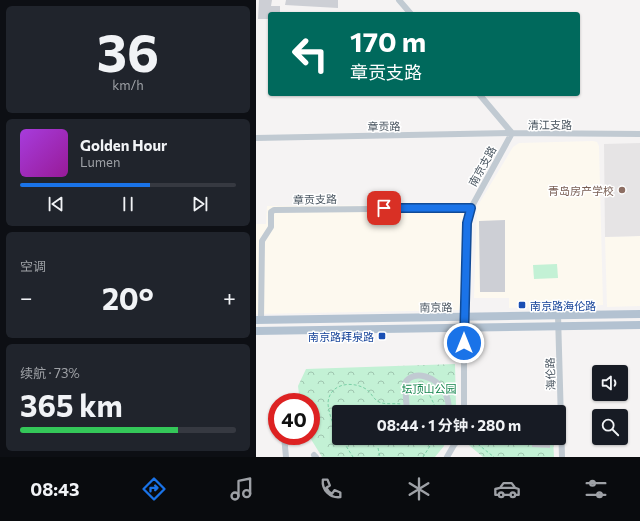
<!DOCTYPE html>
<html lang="zh">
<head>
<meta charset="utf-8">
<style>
	:root { --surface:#171b24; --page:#20242c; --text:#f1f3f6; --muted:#9ea1a6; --line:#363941; --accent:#1a73e8 }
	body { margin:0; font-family:Commissioner,"Noto Sans SC",sans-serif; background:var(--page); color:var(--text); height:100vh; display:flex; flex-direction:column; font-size:15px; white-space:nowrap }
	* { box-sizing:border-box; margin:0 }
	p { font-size:13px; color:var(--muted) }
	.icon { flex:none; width:22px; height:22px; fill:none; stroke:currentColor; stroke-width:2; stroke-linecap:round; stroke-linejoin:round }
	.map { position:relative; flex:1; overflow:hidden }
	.sheet { display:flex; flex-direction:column; gap:6px; padding:6px; background:#0d0f14; width:256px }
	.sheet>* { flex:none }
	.top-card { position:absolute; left:12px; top:12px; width:312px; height:84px; border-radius:4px; box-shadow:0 1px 3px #0004; background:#00695c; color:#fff; overflow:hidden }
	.controls { position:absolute; left:336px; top:365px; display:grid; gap:8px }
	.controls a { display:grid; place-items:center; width:36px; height:36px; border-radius:4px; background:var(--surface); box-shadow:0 1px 3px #0004; font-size:20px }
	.speed { position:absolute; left:12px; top:393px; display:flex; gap:8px; font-size:20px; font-weight:700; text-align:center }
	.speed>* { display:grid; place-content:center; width:52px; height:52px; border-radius:50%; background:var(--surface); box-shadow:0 1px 3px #0004; line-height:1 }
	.speed .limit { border:6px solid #d22; background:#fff; color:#111 }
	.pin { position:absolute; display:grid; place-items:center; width:34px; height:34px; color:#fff; margin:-17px; border-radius:8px; box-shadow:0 2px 6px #0006 }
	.me { position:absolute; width:44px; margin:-22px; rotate:0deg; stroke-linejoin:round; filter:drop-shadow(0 0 3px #0008) }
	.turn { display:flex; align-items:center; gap:14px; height:84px; padding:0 16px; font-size:18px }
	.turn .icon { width:52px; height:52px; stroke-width:2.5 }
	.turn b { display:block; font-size:28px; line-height:34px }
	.big { font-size:30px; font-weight:700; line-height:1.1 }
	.sheet .widget { flex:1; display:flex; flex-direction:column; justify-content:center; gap:6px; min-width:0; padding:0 14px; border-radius:6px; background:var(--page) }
	.sheet .dial { align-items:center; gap:0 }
	.dial b { font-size:52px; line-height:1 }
	.song { display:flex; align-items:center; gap:12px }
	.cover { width:48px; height:48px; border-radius:6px; background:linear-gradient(135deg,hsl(280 70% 55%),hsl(300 70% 35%)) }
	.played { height:4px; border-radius:2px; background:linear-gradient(90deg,var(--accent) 60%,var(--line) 60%) }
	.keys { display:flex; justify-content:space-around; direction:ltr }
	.heat { display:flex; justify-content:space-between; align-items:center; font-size:22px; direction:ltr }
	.charge { height:6px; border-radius:3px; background:linear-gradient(90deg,#34c759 73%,var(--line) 0) }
	.trip { position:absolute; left:76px; top:405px; width:234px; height:40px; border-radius:4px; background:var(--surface); box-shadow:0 1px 3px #0004; font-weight:700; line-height:40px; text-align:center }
	.dock { display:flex; height:64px; justify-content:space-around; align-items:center; background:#090b0e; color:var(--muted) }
	.dock .icon { width:28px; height:28px }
	.dock .active { color:var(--accent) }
	.dock b { font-size:18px; color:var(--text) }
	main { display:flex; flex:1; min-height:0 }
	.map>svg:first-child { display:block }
	.commercial { fill:#fdf9ef }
	.education { fill:#e6e4e5 }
	.park { fill:url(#park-crowns) }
	.pitch { fill:#c3f1d5 }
	.building { fill:#cdcfd5 }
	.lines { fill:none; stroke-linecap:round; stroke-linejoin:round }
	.path { stroke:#7ad0a6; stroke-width:1; stroke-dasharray:3 2; stroke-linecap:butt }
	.minor { stroke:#c1cad2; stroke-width:6 }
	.major { stroke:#b3c2d1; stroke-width:8 }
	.route-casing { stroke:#114b97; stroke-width:10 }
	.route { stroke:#1a73e8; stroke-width:7 }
	.education-dot { fill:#8d6e63; stroke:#fff; stroke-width:1.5 }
	.transit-dot { fill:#1a4fb4; stroke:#fff; stroke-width:1.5 }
	.labels { text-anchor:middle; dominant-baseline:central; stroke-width:3; stroke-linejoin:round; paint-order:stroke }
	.street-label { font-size:11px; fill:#4a5661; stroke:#fff }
	.education-label { font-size:11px; fill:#785e54; stroke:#fff; text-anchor:end }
	.transit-label { font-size:11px; fill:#164399; stroke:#fff; text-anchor:start }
	.park-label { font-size:11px; fill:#17864f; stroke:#fff }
</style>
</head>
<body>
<main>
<section class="sheet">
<div class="widget dial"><b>36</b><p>km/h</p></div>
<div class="widget">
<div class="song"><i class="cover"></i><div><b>Golden Hour</b><p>Lumen</p></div></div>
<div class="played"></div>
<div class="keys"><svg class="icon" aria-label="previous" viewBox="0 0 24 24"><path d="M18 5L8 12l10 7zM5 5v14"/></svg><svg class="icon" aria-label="pause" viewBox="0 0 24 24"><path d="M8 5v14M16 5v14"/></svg><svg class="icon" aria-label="next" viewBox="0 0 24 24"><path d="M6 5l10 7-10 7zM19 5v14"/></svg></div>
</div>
<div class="widget"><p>空调</p>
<div class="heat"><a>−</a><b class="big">20°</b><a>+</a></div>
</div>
<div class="widget"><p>续航 · 73%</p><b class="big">365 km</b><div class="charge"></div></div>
</section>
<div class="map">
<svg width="384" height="457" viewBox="0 0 384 457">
	<defs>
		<pattern id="park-crowns" width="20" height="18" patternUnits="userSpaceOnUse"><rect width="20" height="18" fill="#c3f1d5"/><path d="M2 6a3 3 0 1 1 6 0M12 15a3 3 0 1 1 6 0" fill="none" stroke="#a0c6b0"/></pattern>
	</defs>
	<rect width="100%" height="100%" fill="#f5f3f3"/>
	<path class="commercial" d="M337,141L341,142L343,146L347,305L253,308V298H218L221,207L257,147L263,143Z
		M208,205L205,310L0,314V224H10L11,206Z
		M384,236V306L351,307L349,237Z"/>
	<path class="education" d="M384,143V236L349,237L348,144Z"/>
	<path class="park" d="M199,364L200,406L198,412H83V438H190L188,446L179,457H66L53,436H55V402H44L42,386L50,369Z
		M209,438H297L298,457H227L208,441Z"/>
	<path class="pitch" d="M301,264L302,278L278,279L277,265Z"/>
	<path class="building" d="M3,0H16L15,6H24V14H14V19H2Z
		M30,0H82V8L29,5Z
		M249,220V292H224L223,221Z
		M276,438H294V448L276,447Z"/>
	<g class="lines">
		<path class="path" d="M167,382L178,404L179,412
			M83,435C78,429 72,411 72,403C73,384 95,380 110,389C115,392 117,399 123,402C130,405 138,403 145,404
			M85,438L97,457
			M214,438L238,457
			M122,448L124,457
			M167,457L179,438"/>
		<path class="minor" d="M143,0L155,14
			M223,94L256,133L384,134
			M0,138L256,133L215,208L211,223L208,317V412
			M302,315L306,457
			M5,320L6,241L15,227V212L18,210L215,208
			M151,412L149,383C158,368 181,378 188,391C192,397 193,405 193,412
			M28,436L30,457
			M191,438L199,444
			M133,442L136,438
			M58,455L60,457
			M191,457L202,438"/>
		<path class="major" d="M0,320L384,314
			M0,331L384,325"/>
	</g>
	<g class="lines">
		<g class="route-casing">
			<path id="route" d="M128,208H215L211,223L208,343"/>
		</g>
		<use href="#route" class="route"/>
	</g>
	<circle class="education-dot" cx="366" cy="190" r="4"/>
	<g class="transit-dot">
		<rect x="262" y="301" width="8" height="8" rx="2"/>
		<rect x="122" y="332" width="8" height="8" rx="2"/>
	</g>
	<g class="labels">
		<g class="street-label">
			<text x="294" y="124">清江支路</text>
			<text transform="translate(128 126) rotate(-1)">章贡路</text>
			<text transform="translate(226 166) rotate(-61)">南京支路</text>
			<text transform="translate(59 199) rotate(-1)">章贡支路</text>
			<text transform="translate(180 307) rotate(-1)">南京路</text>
			<text transform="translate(294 374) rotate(-92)">海伦路</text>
		</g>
		<g class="education-label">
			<text x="358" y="190">青岛房产学校</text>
		</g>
		<g class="transit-label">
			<text x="274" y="305">南京路海伦路</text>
			<text x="118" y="336" text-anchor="end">南京路拜泉路</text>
		</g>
		<g class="park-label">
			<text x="173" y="388">坛顶山公园</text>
		</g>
	</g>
</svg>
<div class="controls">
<a><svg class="icon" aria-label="sound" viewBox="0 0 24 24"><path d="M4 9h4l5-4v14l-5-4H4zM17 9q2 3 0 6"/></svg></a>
<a><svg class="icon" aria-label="search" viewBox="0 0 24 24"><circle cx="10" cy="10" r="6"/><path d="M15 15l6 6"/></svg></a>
</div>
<div class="speed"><div class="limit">40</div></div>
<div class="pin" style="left:128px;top:208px;background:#d93025"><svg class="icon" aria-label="arrive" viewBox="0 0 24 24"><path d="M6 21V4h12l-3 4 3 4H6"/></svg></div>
<svg class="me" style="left:208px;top:343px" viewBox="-20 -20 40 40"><circle r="17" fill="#1a73e8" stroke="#fff" stroke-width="3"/><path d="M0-11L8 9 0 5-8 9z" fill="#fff"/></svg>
<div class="trip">08:44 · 1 分钟 · 280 m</div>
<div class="top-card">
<div class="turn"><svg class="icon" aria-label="left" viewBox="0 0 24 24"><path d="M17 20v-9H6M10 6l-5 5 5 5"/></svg><div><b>170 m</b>章贡支路</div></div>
</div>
</div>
</main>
<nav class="dock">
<b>08:43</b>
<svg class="icon active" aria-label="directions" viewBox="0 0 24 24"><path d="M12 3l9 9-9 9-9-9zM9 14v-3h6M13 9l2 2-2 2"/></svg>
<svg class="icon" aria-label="music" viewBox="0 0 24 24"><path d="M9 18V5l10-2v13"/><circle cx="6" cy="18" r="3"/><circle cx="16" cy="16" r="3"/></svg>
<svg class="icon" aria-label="phone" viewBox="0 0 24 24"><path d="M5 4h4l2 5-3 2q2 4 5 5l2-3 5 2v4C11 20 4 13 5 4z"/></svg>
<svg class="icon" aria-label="climate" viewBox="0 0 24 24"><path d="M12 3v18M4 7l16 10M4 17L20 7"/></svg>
<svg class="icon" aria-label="car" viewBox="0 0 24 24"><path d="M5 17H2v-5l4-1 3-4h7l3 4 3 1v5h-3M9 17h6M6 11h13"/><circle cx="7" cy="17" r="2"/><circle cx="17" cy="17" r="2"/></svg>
<svg class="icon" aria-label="filters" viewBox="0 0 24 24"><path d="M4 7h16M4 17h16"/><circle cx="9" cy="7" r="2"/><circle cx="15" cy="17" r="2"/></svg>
</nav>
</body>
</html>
